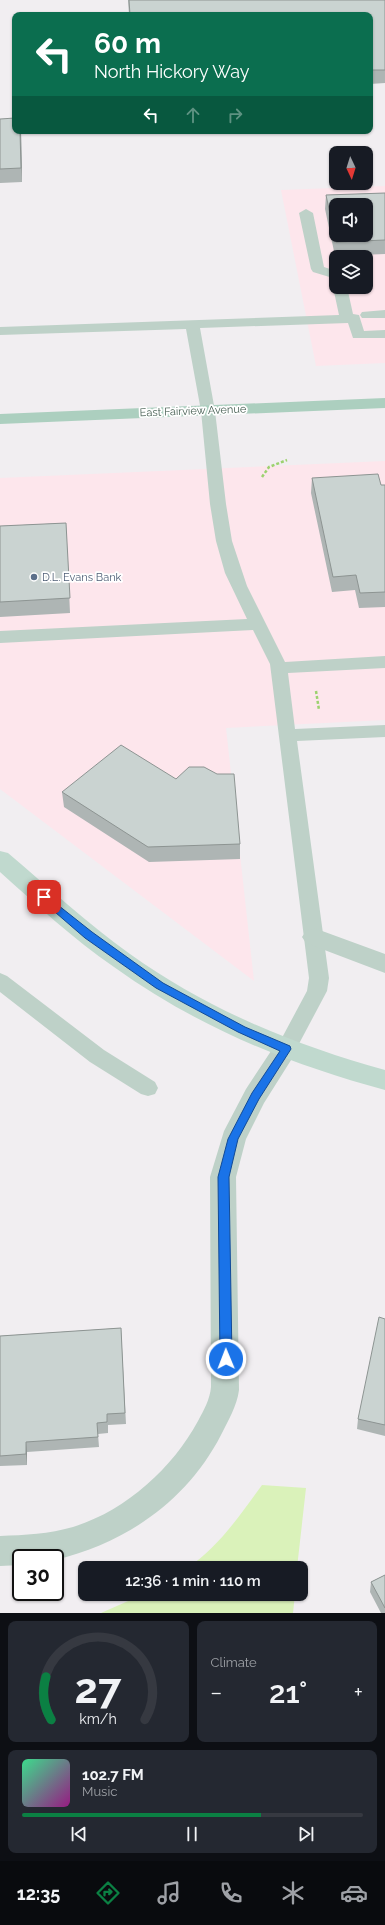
<!DOCTYPE html>
<html lang="en">
<head>
<meta charset="utf-8">
<style>
	:root { --surface:#171b24; --page:#242831; --text:#f1f3f6; --muted:#9ea1a6; --line:#363941; --accent:#0b8043 }
	body { margin:0; font-family:Raleway,sans-serif; background:var(--page); color:var(--text); height:100vh; display:flex; flex-direction:column; font-size:15px; white-space:nowrap }
	* { box-sizing:border-box; margin:0 }
	p { font-size:13px; color:var(--muted) }
	.icon { flex:none; width:22px; height:22px; fill:none; stroke:currentColor; stroke-width:2; stroke-linecap:round; stroke-linejoin:round }
	.map { position:relative; height:1613px; overflow:hidden }
	.sheet { display:flex; flex-direction:column; gap:8px; padding:8px; background:#0d0f14; flex:1 }
	.sheet>* { flex:none }
	.guide { position:absolute; left:12px; top:12px; width:361px; height:122px; border-radius:8px; box-shadow:0 1px 3px #0004; background:#0b6e4f; color:#fff; overflow:hidden }
	.needle { width:26px; rotate:176deg }
	.tools { position:absolute; left:329px; top:146px; display:grid; gap:8px }
	.tools a { display:grid; place-items:center; width:44px; height:44px; border-radius:8px; background:var(--surface); box-shadow:0 1px 3px #0004; font-size:20px }
	.speed { position:absolute; left:12px; top:1549px; display:flex; gap:8px; font-size:20px; font-weight:700; text-align:center }
	.speed>* { display:grid; place-content:center; width:52px; height:52px; border-radius:50%; background:var(--surface); box-shadow:0 1px 3px #0004; line-height:1 }
	.speed .limit { border:2px solid #111; border-radius:6px; background:#fff; color:#111 }
	.pin { position:absolute; display:grid; place-items:center; width:34px; height:34px; color:#fff; margin:-17px; border-radius:8px; box-shadow:0 2px 6px #0006 }
	.me { position:absolute; width:44px; margin:-22px; rotate:359deg; stroke-linejoin:round; filter:drop-shadow(0 0 3px #0008) }
	.turn { display:flex; align-items:center; gap:14px; height:84px; padding:0 16px; font-size:18px }
	.turn .icon { width:52px; height:52px; stroke-width:2.5 }
	.turn b { display:block; font-size:28px; line-height:34px }
	.lanes { display:flex; align-items:center; height:38px; padding:0 16px; background:#0003; justify-content:center; gap:20px; direction:ltr }
	.lanes .off { opacity:.35 }
	.big { font-size:30px; font-weight:600; line-height:1.1 }
	.sheet .widget { flex:1; display:flex; flex-direction:column; justify-content:center; gap:6px; min-width:0; padding:0 14px; border-radius:8px; background:var(--page) }
	.sheet .dial { align-items:center; gap:0 }
	.dial svg { height:104px; overflow:visible; fill:none; stroke:var(--line); stroke-width:7; stroke-linecap:round; text-anchor:middle }
	.dial text { fill:var(--text); stroke:none }
	.song { display:flex; align-items:center; gap:12px }
	.cover { width:48px; height:48px; border-radius:6px; background:linear-gradient(135deg,hsl(150 70% 55%),hsl(310 70% 35%)) }
	.played { height:4px; border-radius:2px; background:linear-gradient(90deg,var(--accent) 70%,var(--line) 70%) }
	.keys { display:flex; justify-content:space-around; direction:ltr }
	.heat { display:flex; justify-content:space-between; align-items:center; font-size:22px; direction:ltr }
	.sheet .tiles { flex:1; display:grid; gap:8px; grid-template-columns:1fr 1fr }
	.widget:last-child { grid-column:span 2 }
	.trip { position:absolute; left:78px; top:1561px; width:230px; height:40px; border-radius:8px; background:var(--surface); box-shadow:0 1px 3px #0004; font-weight:600; line-height:40px; text-align:center }
	.tab-bar { display:flex; height:64px; justify-content:space-around; align-items:center; background:#090b0e; color:var(--muted) }
	.tab-bar .icon { width:28px; height:28px }
	.tab-bar .active { color:var(--accent) }
	.tab-bar b { font-size:18px; color:var(--text) }
	.map>svg:first-child { display:block }
	.commercial { fill:#fde6ec; fill-rule:evenodd }
	.green { fill:#daf2ba }
	.lines { fill:none; stroke-linecap:round; stroke-linejoin:round }
	.path { stroke:#9cd26f; stroke-width:2.5; stroke-dasharray:3 2; stroke-linecap:butt }
	.lane { fill:#bed1c8; fill-rule:evenodd }
	.street { fill:#bed1c8; fill-rule:evenodd }
	.secondary { fill:#c0d9ce; fill-rule:evenodd }
	.primary { fill:#accfbf; fill-rule:evenodd }
	.wall { fill:#aeb5b4 }
	.shaded-wall { fill:#8d9492 }
	.building { fill:#cad3d1; stroke:#8d9492; fill-rule:evenodd }
	.route { fill:#1a73e8; stroke:#114b97 }
	.service-dot { fill:#5c6f8a; stroke:#fff; stroke-width:1.5 }
	.labels { text-anchor:middle; dominant-baseline:central; stroke-width:3.5; stroke-linejoin:round; paint-order:stroke }
	.street-label { font-size:11px; fill:#455d51; stroke:#fff }
	.service-label { font-size:11px; fill:#4e5e75; stroke:#fff; text-anchor:start }
</style>
</head>
<body>
<div class="map">
<svg width="385" height="1613" viewBox="0 0 385 1613">
	<rect width="100%" height="100%" fill="#f1eef1"/>
	<path class="commercial" d="M385,186V363L316,366L281,190ZM336,205H366V235H336ZM336,257H366V287H336Z
		M385,461V720L226,728L254,981L0,789V478Z"/>
	<path class="green" d="M262,1485L306,1488L297,1568H187C218,1548 240,1515 262,1485Z
		M144,1594H295L293,1613H101Z"/>
	<g class="lines">
		<path class="path" d="M262,477L269,467L287,460
			M316,691L319,710"/>
		<path class="lane" d="M306,209L313,213L324,267L336,271V279L313,272L311,269L299,213Z
			M336,284V287H347L353,314L359,315L364,331L385,330V338H353L348,323L200,328L215,411L226,504L232,541L247,586L285,662L385,656V668L288,673L295,729L385,725V737L297,741L329,978L327,991L293,1055L286,1057L279,1055L276,1049L307,991L309,978L270,664L253,630L0,643V631L247,619L225,573L216,541L210,504L201,411L186,329L0,335V327L339,315L333,287Z
			M385,310V318H362L360,315L362,312Z
			M0,973L7,976L104,1050L155,1082L158,1088L155,1094L148,1096L141,1094L90,1062L0,992Z"/>
		<path class="street" d="M314,928L385,954V973L306,943L302,937L306,931Z
			M286,1039L295,1042L298,1049L264,1103L246,1139L236,1177L239,1390C237,1406 228,1421 221,1435C187,1501 126,1543 55,1560V1558H21V1565L0,1566V1536C25,1535 49,1534 73,1527C125,1511 172,1469 198,1421C204,1410 210,1399 211,1387L210,1177L224,1131L246,1089L277,1042Z"/>
		<path class="secondary" d="M0,851L8,853C48,887 87,923 130,954C207,1009 294,1045 385,1070V1090C288,1064 196,1026 114,967C73,939 37,905 0,872Z"/>
		<path class="primary" d="M385,398V408L0,424V414Z"/>
	</g>
	<path class="wall" d="M128,0H385V83L370,84V15H129Z
		M0,119L15,131H21L22,182L0,183Z
		M385,193V254L335,256L325,209L326,195Z
		M312,478L381,485H385V607L359,608L355,590L332,592L311,493Z
		M66,523L70,613L0,617V526Z
		M62,792L240,844V859L149,862L64,807Z
		M385,1319V1436L357,1429L358,1419Z
		M121,1328L126,1424L108,1425V1433L98,1434L99,1447L27,1452V1465L0,1466V1336Z
		M385,1575V1613H381L370,1592L371,1582Z"/>
	<path class="shaded-wall" d="M20,131H21L22,182L21,168Z
		M26,1442L27,1452V1465L26,1454Z"/>
	<path class="building" d="M129,0H385V70H370V15H130Z
		M15,118V131H20L21,168L0,169V119Z
		M385,193V240L336,242L326,195ZM336,205H366V235H336Z
		M378,474L381,485H385V592L360,593L356,575L333,577L312,478Z
		M66,523L70,598L0,602V526Z
		M121,745L176,779L189,767H204L217,774H234L240,844L148,847L62,792Z
		M379,1317L385,1319V1425L358,1419Z
		M121,1328L125,1413L107,1414V1422L97,1423L98,1437L26,1442V1454L0,1456V1336Z
		M385,1575V1608L371,1582Z"/>
	<path class="route" d="M44,894L92,932L163,983L245,1027L290,1046L291,1049L259,1099L238,1139L229,1177L232,1359L230,1362L226,1364L222,1362L220,1359L218,1177L228,1139L252,1093L280,1051L238,1032L156,988L85,938L41,900L39,897Z"/>
	<circle class="service-dot" cx="34" cy="577" r="4"/>
	<g class="labels">
		<g class="street-label">
			<text transform="translate(193 411) rotate(-2)">East Fairview Avenue</text>
		</g>
		<g class="service-label">
			<text x="42" y="577">D.L. Evans Bank</text>
		</g>
	</g>
</svg>
<div class="tools">
<a><svg class="needle" viewBox="-14 -14 28 28"><path d="M0-13l5 13h-10z" fill="#e53935"/><path d="M0 13l5-13h-10z" fill="#9ea1a6"/></svg></a>
<a><svg class="icon" aria-label="sound" viewBox="0 0 24 24"><path d="M4 9h4l5-4v14l-5-4H4zM17 9q2 3 0 6"/></svg></a>
<a><svg class="icon" aria-label="layers" viewBox="0 0 24 24"><path d="M12 4l9 5-9 5-9-5zM3 14l9 5 9-5"/></svg></a>
</div>
<div class="speed"><div class="limit">30</div></div>
<div class="pin" style="left:44px;top:897px;background:#d93025"><svg class="icon" aria-label="arrive" viewBox="0 0 24 24"><path d="M6 21V4h12l-3 4 3 4H6"/></svg></div>
<svg class="me" style="left:226px;top:1359px" viewBox="-20 -20 40 40"><circle r="17" fill="#1a73e8" stroke="#fff" stroke-width="3"/><path d="M0-11L8 9 0 5-8 9z" fill="#fff"/></svg>
<div class="trip">12:36 · 1 min · 110 m</div>
<div class="guide">
<div class="turn"><svg class="icon" aria-label="left" viewBox="0 0 24 24"><path d="M17 20v-9H6M10 6l-5 5 5 5"/></svg><div><b>60 m</b>North Hickory Way</div></div>
<div class="lanes"><svg class="icon" aria-label="left" viewBox="0 0 24 24"><path d="M17 20v-9H6M10 6l-5 5 5 5"/></svg><svg class="icon off" aria-label="ahead" viewBox="0 0 24 24"><path d="M12 20V5M6 11l6-6 6 6"/></svg><svg class="icon off" aria-label="right" viewBox="0 0 24 24"><path d="M7 20v-9h11M14 6l5 5-5 5"/></svg></div>
</div>
</div>
<section class="sheet">
<div class="tiles">
<div class="widget dial"><svg viewBox="0 0 100 80">
<path d="M14 69A42 42 0 1 1 86 69"/>
<path d="M14 69A42 42 0 0 1 10 36" stroke="#0b8043"/>
<text x="50" y="56" font-size="32" font-weight="700">27</text>
<text x="50" y="72" font-size="11">km/h</text>
</svg></div>
<div class="widget"><p>Climate</p>
<div class="heat"><a>−</a><b class="big">21°</b><a>+</a></div>
</div>
<div class="widget">
<div class="song"><i class="cover"></i><div><b>102.7 FM</b><p>Music</p></div></div>
<div class="played"></div>
<div class="keys"><svg class="icon" aria-label="previous" viewBox="0 0 24 24"><path d="M18 5L8 12l10 7zM5 5v14"/></svg><svg class="icon" aria-label="pause" viewBox="0 0 24 24"><path d="M8 5v14M16 5v14"/></svg><svg class="icon" aria-label="next" viewBox="0 0 24 24"><path d="M6 5l10 7-10 7zM19 5v14"/></svg></div>
</div>
</div>
</section>
<nav class="tab-bar">
<b>12:35</b>
<svg class="icon active" aria-label="directions" viewBox="0 0 24 24"><path d="M12 3l9 9-9 9-9-9zM9 14v-3h6M13 9l2 2-2 2"/></svg>
<svg class="icon" aria-label="music" viewBox="0 0 24 24"><path d="M9 18V5l10-2v13"/><circle cx="6" cy="18" r="3"/><circle cx="16" cy="16" r="3"/></svg>
<svg class="icon" aria-label="phone" viewBox="0 0 24 24"><path d="M5 4h4l2 5-3 2q2 4 5 5l2-3 5 2v4C11 20 4 13 5 4z"/></svg>
<svg class="icon" aria-label="climate" viewBox="0 0 24 24"><path d="M12 3v18M4 7l16 10M4 17L20 7"/></svg>
<svg class="icon" aria-label="car" viewBox="0 0 24 24"><path d="M5 17H2v-5l4-1 3-4h7l3 4 3 1v5h-3M9 17h6M6 11h13"/><circle cx="7" cy="17" r="2"/><circle cx="17" cy="17" r="2"/></svg>
</nav>
</body>
</html>
